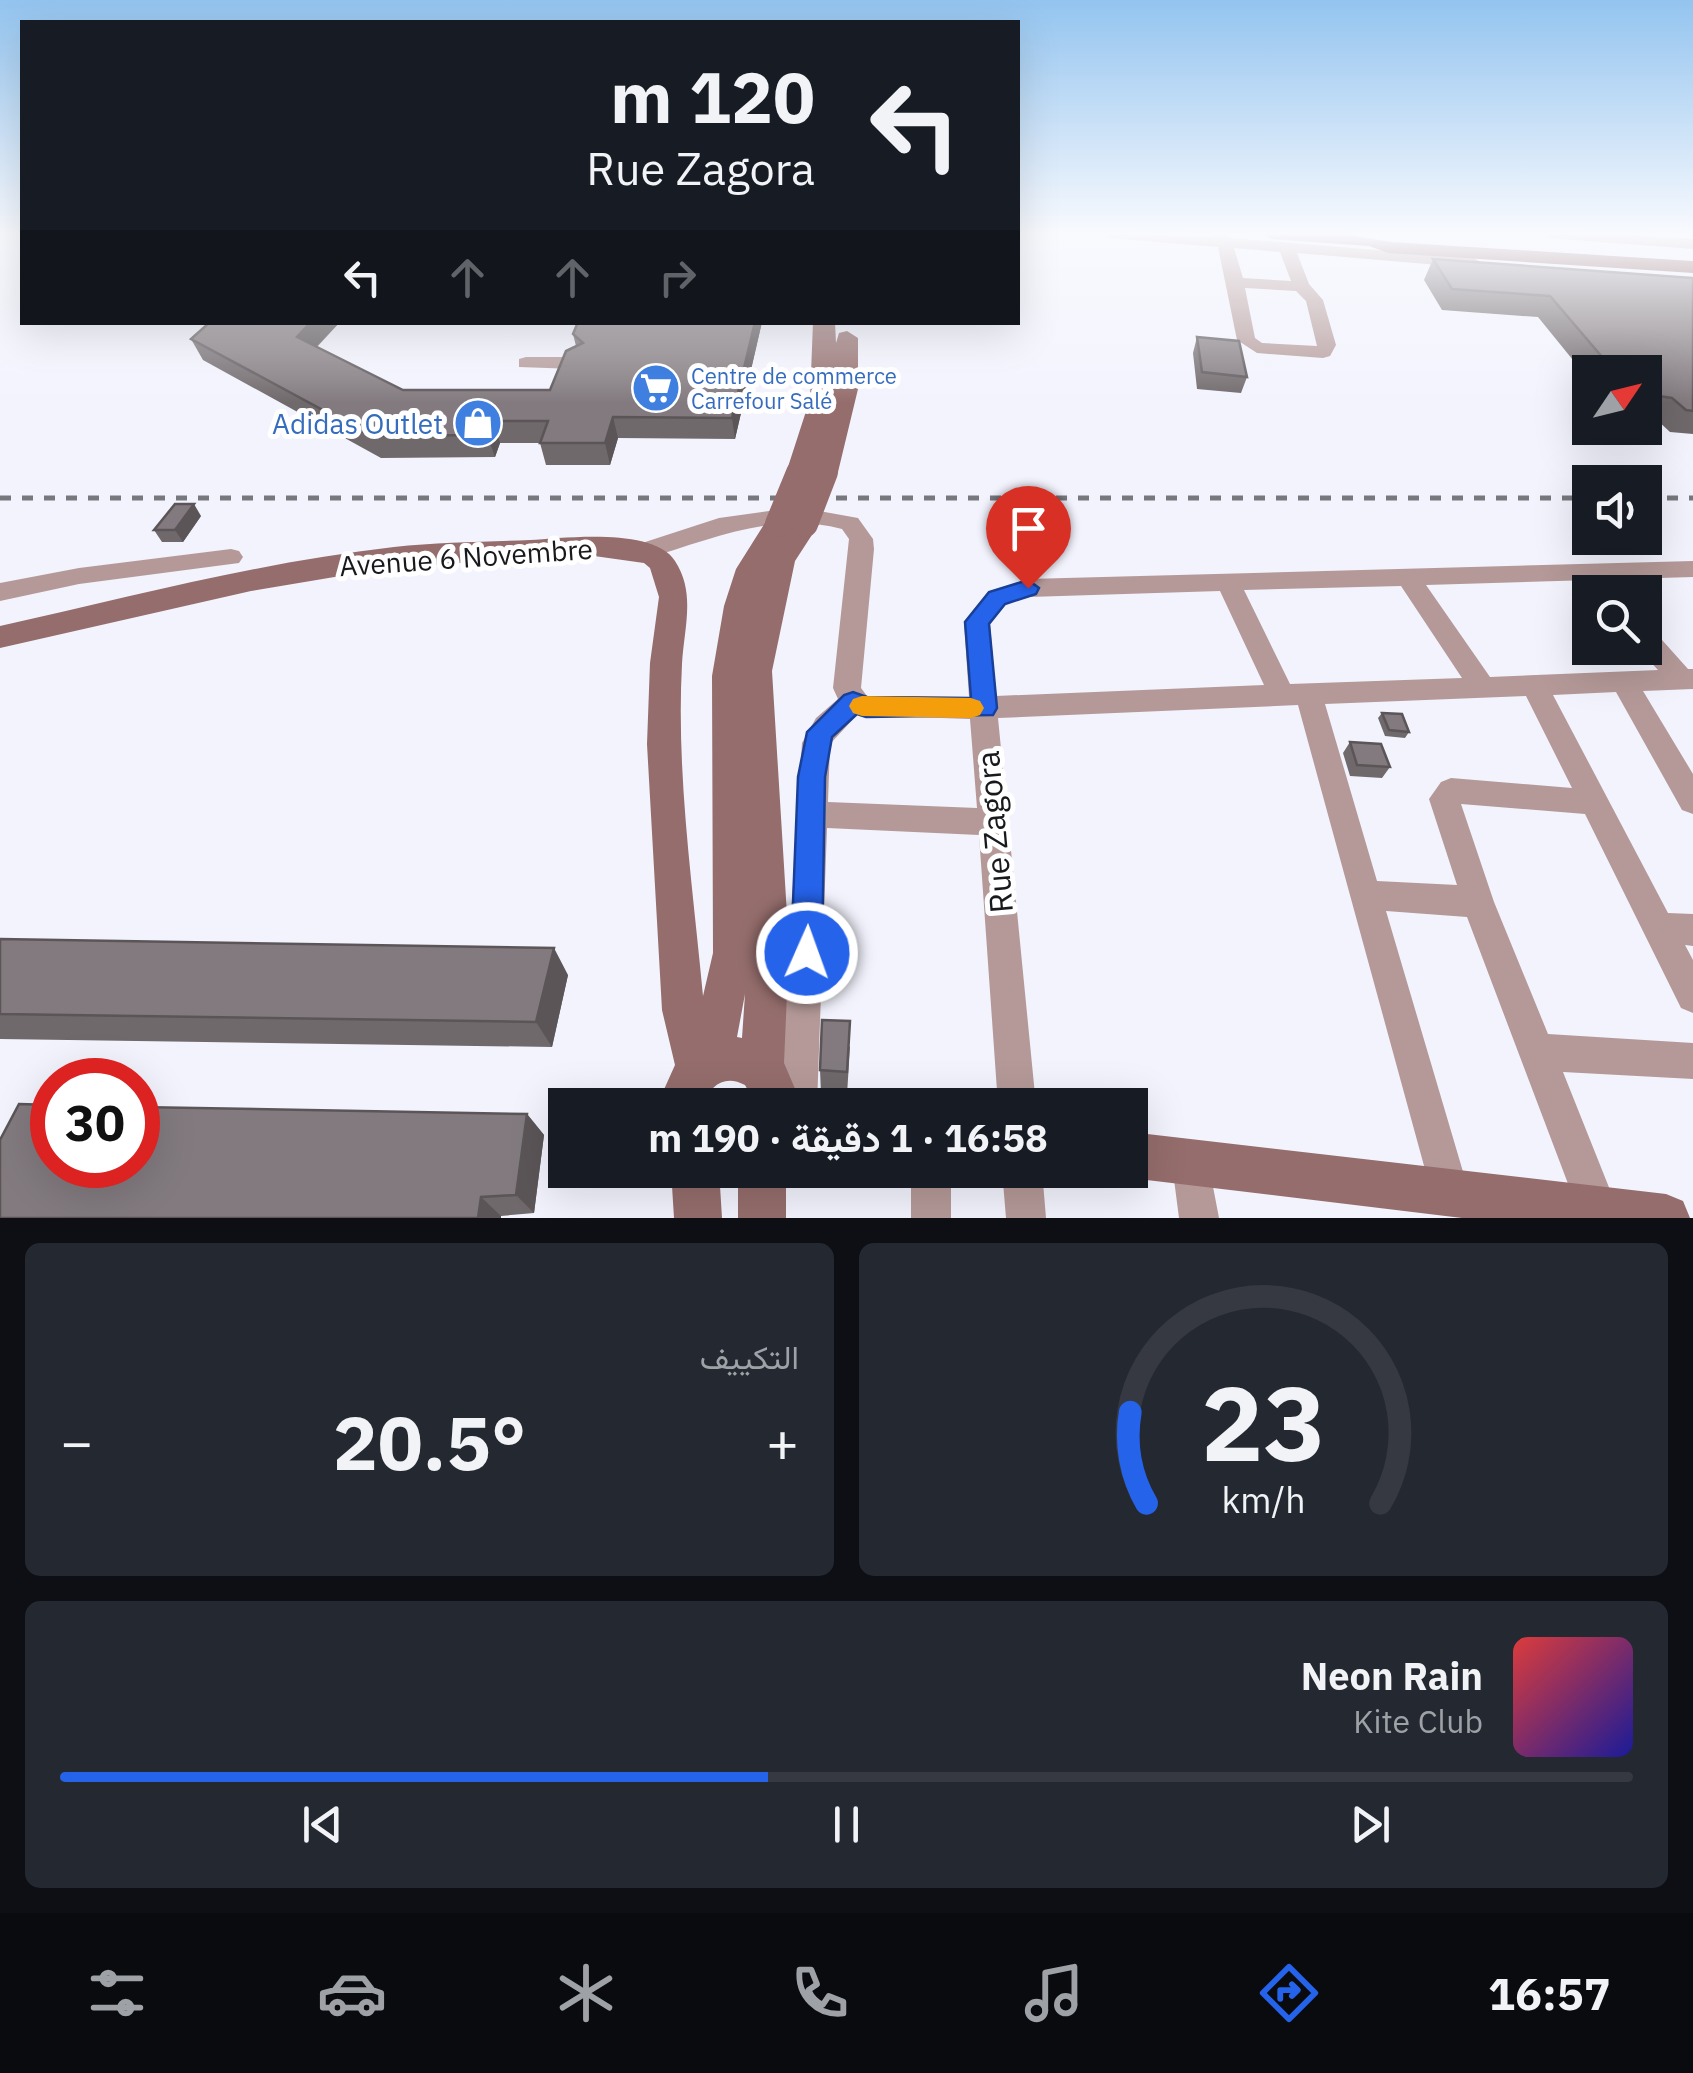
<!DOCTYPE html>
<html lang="ar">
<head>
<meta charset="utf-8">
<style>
	:root { --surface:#171b24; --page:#242831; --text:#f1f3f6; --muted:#9ea1a6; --line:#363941; --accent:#2563eb }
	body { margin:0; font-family:"IBM Plex Sans",Vazirmatn,sans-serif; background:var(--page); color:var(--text); direction:rtl; height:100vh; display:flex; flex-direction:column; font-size:38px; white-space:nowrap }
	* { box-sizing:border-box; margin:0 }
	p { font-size:32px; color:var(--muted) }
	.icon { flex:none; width:55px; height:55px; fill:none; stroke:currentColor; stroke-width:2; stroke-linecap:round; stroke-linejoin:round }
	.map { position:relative; height:1218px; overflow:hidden; direction:ltr }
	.sheet { display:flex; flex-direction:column; gap:25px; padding:25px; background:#0d0f14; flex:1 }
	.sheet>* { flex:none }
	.top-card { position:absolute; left:20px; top:20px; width:1000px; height:305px; border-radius:0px; box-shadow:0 10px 40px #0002; direction:rtl; background:#171b24; color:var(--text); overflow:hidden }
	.needle { width:65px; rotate:55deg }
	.buttons { position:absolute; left:1572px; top:355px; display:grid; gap:20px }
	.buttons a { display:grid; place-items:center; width:90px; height:90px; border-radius:0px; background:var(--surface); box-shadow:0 10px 40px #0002; font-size:50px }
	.speed { position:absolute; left:30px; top:1058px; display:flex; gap:20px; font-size:50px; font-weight:700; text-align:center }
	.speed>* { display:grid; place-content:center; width:130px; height:130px; border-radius:50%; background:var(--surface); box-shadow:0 10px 40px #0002; line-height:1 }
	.speed .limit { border:15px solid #d22; background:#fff; color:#111 }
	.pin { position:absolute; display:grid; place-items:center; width:85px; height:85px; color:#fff; margin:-102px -42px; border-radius:50% 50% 50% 0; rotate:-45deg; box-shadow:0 0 10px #0007 }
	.pin .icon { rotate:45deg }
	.me { position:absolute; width:110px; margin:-55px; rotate:2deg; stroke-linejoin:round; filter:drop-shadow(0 0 8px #0008) }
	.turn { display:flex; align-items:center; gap:35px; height:210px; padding:0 40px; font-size:45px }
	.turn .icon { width:130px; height:130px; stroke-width:2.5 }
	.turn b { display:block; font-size:70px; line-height:85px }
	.lanes { display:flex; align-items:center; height:95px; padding:0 40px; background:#0003; justify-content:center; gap:50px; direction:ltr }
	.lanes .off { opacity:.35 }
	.big { font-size:75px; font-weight:700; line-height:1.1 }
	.sheet .widget { flex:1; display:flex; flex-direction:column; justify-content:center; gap:15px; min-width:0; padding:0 35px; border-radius:15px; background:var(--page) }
	.sheet .dial { align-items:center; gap:0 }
	.dial svg { height:260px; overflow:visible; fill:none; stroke:var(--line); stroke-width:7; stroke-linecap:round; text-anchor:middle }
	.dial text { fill:var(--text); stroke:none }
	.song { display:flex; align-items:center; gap:30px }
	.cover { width:120px; height:120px; border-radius:15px; background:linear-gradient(135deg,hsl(0 70% 55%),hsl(240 70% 35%)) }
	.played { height:10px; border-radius:5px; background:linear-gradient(90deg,var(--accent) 45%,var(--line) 45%) }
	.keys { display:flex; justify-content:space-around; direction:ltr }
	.heat { display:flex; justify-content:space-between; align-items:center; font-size:55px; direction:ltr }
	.sheet .tiles { flex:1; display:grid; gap:25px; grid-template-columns:1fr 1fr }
	.widget:last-child { grid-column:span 2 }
	.trip { position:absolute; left:548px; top:1088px; width:600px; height:100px; border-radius:0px; background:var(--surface); box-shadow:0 10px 40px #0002; font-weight:700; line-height:100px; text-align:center; direction:rtl }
	.tab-bar { display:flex; height:160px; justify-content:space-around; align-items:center; background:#090b0e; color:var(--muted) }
	.tab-bar .icon { width:70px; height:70px }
	.tab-bar .on { color:var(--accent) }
	.tab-bar b { font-size:45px; color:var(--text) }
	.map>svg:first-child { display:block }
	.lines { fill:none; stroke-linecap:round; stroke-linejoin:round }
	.street { fill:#b49998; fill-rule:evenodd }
	.secondary { fill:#946d6c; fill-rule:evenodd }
	.primary { fill:#7c4e4e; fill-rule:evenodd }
	.rail { stroke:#77787e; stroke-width:5; stroke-dasharray:11 11; stroke-linecap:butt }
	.secondary-bridge { stroke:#946d6c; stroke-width:26 }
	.wall { fill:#70696c }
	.shaded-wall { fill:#5b5558 }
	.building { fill:#827a7e; stroke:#5b5558; stroke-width:2.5 }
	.route { fill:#2563eb; stroke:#184099; stroke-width:2.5 }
	.slow { fill:#f59e0b }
	.labels { text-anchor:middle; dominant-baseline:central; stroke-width:10; stroke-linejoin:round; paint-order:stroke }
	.far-shop-label { font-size:22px; fill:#366cbe; stroke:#fff; text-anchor:start }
	.shop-label { font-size:28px; fill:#366cbe; stroke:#fff; text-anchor:end }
	.street-label { font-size:28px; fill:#18191c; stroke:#fff }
	.near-street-label { font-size:32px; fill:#18191c; stroke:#fff }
</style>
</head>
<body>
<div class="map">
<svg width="1693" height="1218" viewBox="0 0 1693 1218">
	<rect width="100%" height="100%" fill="#f2f3fd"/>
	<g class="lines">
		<path class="street" d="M1101,233L1214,237L1213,233H1227L1230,238L1474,258L1482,263L1474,268L1297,253L1309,284L1323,300L1336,345L1330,356L1323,358L1257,353L1237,340L1218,247L1109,238ZM1234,248L1280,252L1291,281L1243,278ZM1245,288L1296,291L1306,301L1317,346L1262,343L1255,338Z
			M1541,233H1605L1693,239V249L1549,238Z
			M526,357H575L584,363L575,369L519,367V359Z
			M797,507L858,518L873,539L874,549L861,688L867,696L969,697L964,622L988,592L1028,579L1693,561V577L1426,585L1490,677L1658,670L1638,648H1645V628L1654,631L1688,669H1693V689L1643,691L1693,774V814L1682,810L1616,692L1553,695L1668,913L1693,914V946L1685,945L1693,960V1013L1681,1008L1585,814L1461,804L1494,902L1548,1034L1693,1043V1079L1563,1072L1618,1210L1615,1218H1581L1467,917L1386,911L1469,1192L1463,1206L1449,1212L1435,1206L1298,705L998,718L1036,1105H998L979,835L827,828L817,1105H779L802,743L816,718L838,699L833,688L849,539L842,529C770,511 712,540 644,559L632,551L636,545L719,518ZM1401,586L1462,678L1290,684L1244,590ZM1220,591L1264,685L996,696L990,624L1006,604L1029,597ZM1526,696L1572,788L1451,778L1441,782L1429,799L1457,885L1377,881L1325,704ZM857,715L970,719L977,808L828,802L830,744Z
			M231,549L239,551L243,557L239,563L79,584L0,601V583L79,568Z
			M1192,1144L1206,1150L1219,1218H1179L1172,1164L1178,1150Z
			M911,1170H951V1218H911Z
			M1002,1170H1042L1046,1218H1006Z"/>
		<path class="secondary" d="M813,322H835L836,343L839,333L847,331L858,338V389L838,472L825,480L812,472L808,479L799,481L786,473L810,399Z
			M778,515L791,524L805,515L815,518L819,524L795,561L772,671L789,947L784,1063L802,1105H756L745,1085C725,1074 710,1085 703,1105H657L675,1065L662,1010L647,744L650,663L659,597L650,568L644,563L587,555L394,567L251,591L0,648V626C130,597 261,562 394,547C439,542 485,542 530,540C565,538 654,527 675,561C696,593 684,628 682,664C676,774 693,887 703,996L713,953L712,676L724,606L736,569L768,518ZM745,994L742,1038L737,1037Z
			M1130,1132L1666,1194L1683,1201L1690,1218H1462L1130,1178L1113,1170H1130Z
			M671,1170H719L722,1218H674Z
			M738,1170H786V1218H738Z"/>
		<path class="primary" d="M1262,233H1337L1391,242L1693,261V273L1388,253L1369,246L1271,239Z"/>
		<path class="rail" d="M0,498H1590
			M1645,498H1693"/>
		<path class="secondary-bridge" d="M778,524L799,473
			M805,524L825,472"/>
	</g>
	<path class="wall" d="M1433,259L1693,278V434L1670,432L1656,419L1645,418V372H1590V381L1538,317L1442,310L1424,280Z
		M340,322L317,347L403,390H550L576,346L573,334L762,322L735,439L618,438L610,465H546L540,443H500L495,457L381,458L203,360L191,339Z
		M1197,337L1247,377L1241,393L1197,389L1193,353Z
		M201,516L183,542H162L154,530Z
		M1382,713L1409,732L1405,738L1385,736L1378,718Z
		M1350,742L1390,767L1382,778L1350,776L1343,753Z
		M0,939L568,975L552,1047L0,1039Z
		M850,1046L847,1095L821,1093L820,1070Z
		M527,1114L544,1135L534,1213L501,1216V1218H0Z"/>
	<path class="shaded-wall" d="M311,322H340L306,357L297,337Z
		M755,322H762L735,439L732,418Z
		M613,417L618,438L610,465L605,443Z
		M494,421L500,443L495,457L487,435Z
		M194,504L201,516L183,542L175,530Z
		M554,948L568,975L552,1047L536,1022Z
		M527,1114L544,1135L534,1213L516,1195Z
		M481,1197L501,1216V1218H478Z"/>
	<path class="building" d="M1433,259L1693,278V411L1686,410L1672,398L1645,394V372H1615L1550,296L1452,289Z
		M210,322H311L297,337L403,390H550L566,351L583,343L573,334L578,322H755L732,418L613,417L605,443H540L548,421H494L487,435L371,436L191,339Z
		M1197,337L1239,341L1247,377L1202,372Z
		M175,504H194L175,530H154Z
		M1382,713L1402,714L1409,732L1389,730Z
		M1350,742L1381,744L1390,767L1357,765Z
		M0,939L554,948L536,1022L0,1014Z
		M822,1020L850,1021L847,1072L820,1070Z
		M19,1104L52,1105V1165H138V1107L527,1114L516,1195L481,1197L478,1218H0V1140Z"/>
	<linearGradient id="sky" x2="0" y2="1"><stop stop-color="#93c4ef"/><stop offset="0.58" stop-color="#f9fafe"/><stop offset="1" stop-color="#f9fafe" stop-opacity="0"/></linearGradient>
	<rect width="1693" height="403" fill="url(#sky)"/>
	<path class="route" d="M1028,580L1039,588L1036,594L1005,604L989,624L997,708L993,715L866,717L857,714L832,737L825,777L822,953L818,964L807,968L796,964L791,953L798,777L807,732L844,695L853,692L867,697L971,698L965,622L989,592Z"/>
	<path class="slow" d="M862,696L971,698L980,701L984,708L980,715L971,718L862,716L853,713L849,706L853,699Z"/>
	<defs>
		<g id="supermarket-disc" transform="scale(2.5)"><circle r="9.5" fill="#3f7fe0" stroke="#fff"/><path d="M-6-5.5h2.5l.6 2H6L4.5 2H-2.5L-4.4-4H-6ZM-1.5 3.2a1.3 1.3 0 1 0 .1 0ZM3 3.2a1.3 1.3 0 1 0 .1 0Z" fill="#fff"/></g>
		<g id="shop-disc" transform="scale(2.5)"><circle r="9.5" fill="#3f7fe0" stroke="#fff"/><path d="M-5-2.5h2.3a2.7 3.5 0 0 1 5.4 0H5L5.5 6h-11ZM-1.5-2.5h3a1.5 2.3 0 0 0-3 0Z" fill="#fff"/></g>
	</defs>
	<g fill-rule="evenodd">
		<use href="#supermarket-disc" x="656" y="388"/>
		<use href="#shop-disc" x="478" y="423"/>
	</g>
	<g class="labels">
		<g class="far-shop-label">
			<text x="691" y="375">Centre de commerce<tspan x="691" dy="25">Carrefour Salé</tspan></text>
		</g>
		<g class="shop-label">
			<text x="443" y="423">Adidas Outlet</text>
		</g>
		<g class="street-label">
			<text transform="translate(466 557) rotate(-4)">Avenue 6 Novembre</text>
		</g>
		<g class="near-street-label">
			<text transform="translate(994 832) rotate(-95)">Rue Zagora</text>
		</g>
	</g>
</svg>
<div class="buttons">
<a><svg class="needle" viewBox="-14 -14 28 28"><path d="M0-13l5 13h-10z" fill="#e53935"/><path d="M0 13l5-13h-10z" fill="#9ea1a6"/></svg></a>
<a><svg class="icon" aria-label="sound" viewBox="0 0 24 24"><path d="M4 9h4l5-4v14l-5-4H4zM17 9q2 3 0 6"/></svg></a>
<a><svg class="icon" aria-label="search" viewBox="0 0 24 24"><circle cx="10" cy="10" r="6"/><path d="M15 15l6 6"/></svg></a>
</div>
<div class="speed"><div class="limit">30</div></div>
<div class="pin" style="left:1028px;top:588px;background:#d93025"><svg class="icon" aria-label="arrive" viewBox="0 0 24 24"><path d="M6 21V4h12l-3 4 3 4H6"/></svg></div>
<svg class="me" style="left:807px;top:953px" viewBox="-20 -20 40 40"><circle r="17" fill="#2563eb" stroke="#fff" stroke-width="3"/><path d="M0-11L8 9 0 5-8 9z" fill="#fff"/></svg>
<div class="trip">16:58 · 1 دقيقة · 190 m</div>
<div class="top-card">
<div class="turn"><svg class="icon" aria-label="left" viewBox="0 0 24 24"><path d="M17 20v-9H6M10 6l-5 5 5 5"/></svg><div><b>120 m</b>Rue Zagora</div></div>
<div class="lanes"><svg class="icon" aria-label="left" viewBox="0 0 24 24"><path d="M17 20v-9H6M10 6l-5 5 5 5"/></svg><svg class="icon off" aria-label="ahead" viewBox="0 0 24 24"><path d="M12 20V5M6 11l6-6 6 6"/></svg><svg class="icon off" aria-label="ahead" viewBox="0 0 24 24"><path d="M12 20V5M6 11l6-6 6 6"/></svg><svg class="icon off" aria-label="right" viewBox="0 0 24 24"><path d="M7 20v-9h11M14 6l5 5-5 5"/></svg></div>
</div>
</div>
<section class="sheet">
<div class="tiles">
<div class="widget dial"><svg viewBox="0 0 100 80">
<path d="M14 69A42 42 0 1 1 86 69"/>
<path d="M14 69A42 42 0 0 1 9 41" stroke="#2563eb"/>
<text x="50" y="56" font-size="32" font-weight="700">23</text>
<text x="50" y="72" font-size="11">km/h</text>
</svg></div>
<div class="widget"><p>التكييف</p>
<div class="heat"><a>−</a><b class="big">20.5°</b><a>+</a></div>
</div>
<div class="widget">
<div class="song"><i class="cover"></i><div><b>Neon Rain</b><p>Kite Club</p></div></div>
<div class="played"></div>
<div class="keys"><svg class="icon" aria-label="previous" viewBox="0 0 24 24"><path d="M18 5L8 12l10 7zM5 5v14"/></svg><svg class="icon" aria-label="pause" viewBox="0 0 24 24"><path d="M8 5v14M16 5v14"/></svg><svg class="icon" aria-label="next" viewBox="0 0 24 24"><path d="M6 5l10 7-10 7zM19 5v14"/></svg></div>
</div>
</div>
</section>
<nav class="tab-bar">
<b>16:57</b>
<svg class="icon on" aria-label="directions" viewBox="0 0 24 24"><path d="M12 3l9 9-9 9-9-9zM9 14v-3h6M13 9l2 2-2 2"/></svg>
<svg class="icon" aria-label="music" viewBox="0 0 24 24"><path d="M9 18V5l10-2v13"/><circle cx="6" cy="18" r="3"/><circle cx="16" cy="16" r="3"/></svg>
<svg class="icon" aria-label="phone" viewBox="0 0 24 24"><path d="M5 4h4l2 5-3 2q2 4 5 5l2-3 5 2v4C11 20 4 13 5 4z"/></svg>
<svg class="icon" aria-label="climate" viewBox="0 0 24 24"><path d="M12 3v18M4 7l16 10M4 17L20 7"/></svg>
<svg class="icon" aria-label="car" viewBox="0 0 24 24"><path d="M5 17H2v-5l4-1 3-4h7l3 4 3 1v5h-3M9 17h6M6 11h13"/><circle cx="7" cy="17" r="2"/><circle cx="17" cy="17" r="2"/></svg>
<svg class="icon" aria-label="filters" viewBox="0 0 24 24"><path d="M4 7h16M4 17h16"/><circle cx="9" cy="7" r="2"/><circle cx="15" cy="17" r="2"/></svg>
</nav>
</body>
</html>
